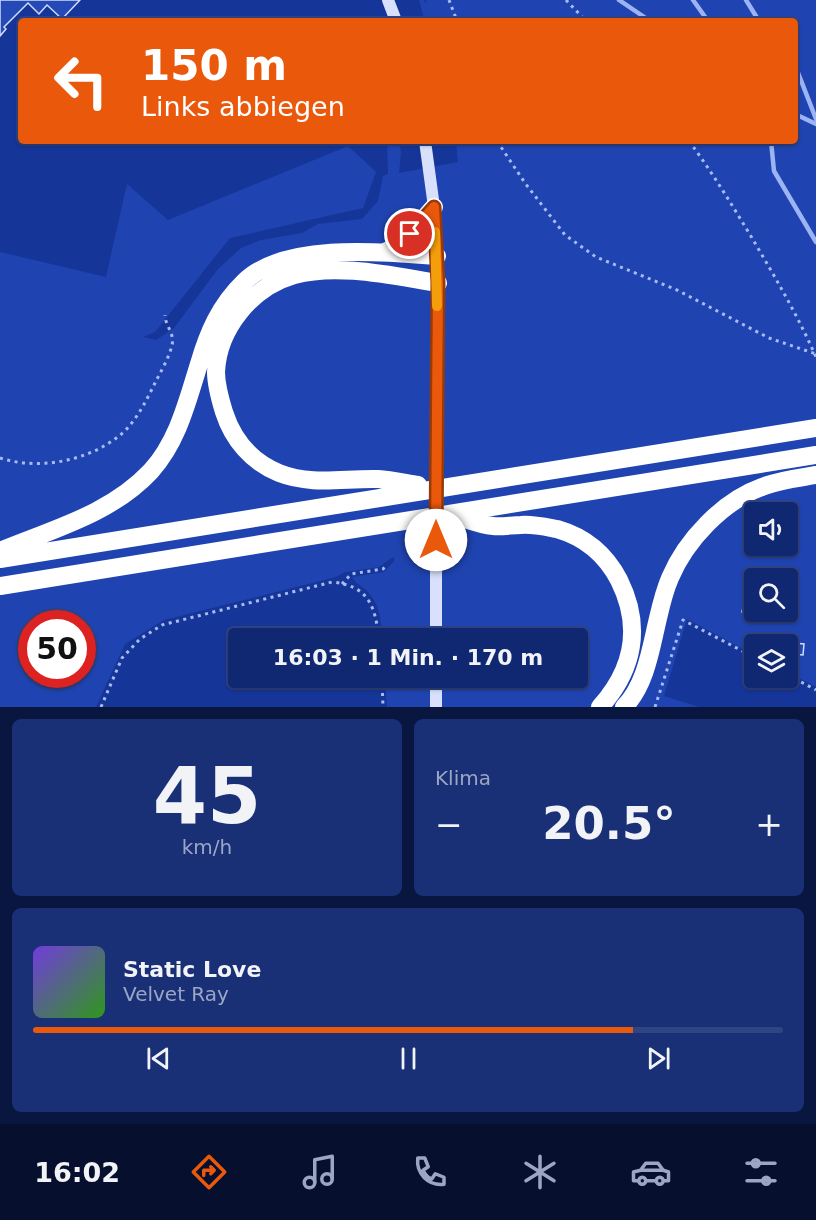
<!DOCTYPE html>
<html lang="de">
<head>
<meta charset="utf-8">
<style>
	:root { --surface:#102872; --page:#193077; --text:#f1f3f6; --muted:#9ca6c4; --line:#304484; --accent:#ea580c }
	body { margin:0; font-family:"DejaVu Sans",sans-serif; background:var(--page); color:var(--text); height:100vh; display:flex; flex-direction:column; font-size:22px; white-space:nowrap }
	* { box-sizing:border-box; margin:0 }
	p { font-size:20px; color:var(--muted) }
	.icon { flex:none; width:33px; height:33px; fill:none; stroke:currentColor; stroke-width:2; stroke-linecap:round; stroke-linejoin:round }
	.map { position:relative; height:707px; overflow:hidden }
	.sheet { display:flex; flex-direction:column; gap:12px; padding:12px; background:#09163f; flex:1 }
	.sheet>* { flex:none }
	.banner { position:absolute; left:18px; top:18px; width:780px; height:126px; border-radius:6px; box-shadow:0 2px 4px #0004,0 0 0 2px var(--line); background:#ea580c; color:#fff; overflow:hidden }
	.controls { position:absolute; left:744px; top:502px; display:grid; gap:12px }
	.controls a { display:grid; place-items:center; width:54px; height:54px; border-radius:6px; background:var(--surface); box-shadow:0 2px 4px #0004,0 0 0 2px var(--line); font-size:30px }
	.speed { position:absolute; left:18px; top:610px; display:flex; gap:12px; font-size:30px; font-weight:700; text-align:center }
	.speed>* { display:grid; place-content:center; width:78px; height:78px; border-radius:50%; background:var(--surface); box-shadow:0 2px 4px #0004,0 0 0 2px var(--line); line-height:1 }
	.speed .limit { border:9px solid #d22; background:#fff; color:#111 }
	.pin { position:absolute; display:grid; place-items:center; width:51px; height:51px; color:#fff; margin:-26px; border:3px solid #fff; border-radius:50%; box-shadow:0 2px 6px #0007 }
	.me { position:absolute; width:66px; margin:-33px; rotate:0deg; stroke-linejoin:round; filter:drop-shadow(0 0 4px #0008) }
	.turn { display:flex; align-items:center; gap:21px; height:126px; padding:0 24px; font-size:27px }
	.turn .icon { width:78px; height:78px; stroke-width:2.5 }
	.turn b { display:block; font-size:42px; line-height:51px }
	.big { font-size:45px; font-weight:800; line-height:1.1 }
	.sheet .tile { flex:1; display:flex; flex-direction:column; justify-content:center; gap:9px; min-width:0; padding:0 21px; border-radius:9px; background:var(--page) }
	.sheet .dial { align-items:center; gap:0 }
	.dial b { font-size:78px; line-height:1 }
	.song { display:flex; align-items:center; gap:18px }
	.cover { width:72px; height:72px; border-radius:9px; background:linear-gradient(135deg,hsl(260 70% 55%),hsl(110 70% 35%)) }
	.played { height:6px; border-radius:3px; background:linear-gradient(90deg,var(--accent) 80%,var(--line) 80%) }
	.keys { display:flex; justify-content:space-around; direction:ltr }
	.heat { display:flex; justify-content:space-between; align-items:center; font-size:33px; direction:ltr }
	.sheet .tiles { flex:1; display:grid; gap:12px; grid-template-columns:1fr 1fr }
	.tile:last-child { grid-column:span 2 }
	.trip { position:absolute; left:228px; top:628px; width:360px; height:60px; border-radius:6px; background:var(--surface); box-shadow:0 2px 4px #0004,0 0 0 2px var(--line); font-weight:800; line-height:60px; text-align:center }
	.menu { display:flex; height:96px; justify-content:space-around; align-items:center; background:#06102e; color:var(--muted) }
	.menu .icon { width:42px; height:42px }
	.menu .selected { color:var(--accent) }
	.menu b { font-size:27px; color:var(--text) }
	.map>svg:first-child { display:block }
	.green { fill:#1f44b1; fill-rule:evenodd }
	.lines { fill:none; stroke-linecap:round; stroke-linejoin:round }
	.stream { stroke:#9cb3f4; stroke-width:4.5 }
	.building { fill:#2549b6; stroke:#d1dcfc; stroke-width:1.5 }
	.path { stroke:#a9bcf2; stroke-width:3; stroke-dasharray:3 4.5; stroke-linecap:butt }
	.secondary { stroke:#d8e0fc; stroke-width:12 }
	.highway { stroke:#fff; stroke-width:18 }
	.secondary-bridge { stroke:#d8e0fc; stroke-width:12 }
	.route-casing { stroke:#983908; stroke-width:15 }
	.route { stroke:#ea580c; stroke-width:10 }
	.slow { stroke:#f59e0b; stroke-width:10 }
</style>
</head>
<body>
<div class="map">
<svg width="816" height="707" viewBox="0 0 816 707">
	<rect width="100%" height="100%" fill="#163598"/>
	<path class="green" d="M419,0H424L426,4V0H816V687L788,672V645H754V655L687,619L664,696L699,707H387L385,678H578V639H382C381,622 381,607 369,593C364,586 356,585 352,577L384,572L395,560L393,557L379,567L345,572L336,577L164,620L125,644L96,707H0V252L106,277L127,184L168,220L348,146L376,172L363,208L230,238L155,332L143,337L156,340L174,328L218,269L241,248L261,240L302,233L318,224L362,219L378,201L383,176L388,174L387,141H399L401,152L399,173L458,162L456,141H795V21H425ZM754,513H788V546H754ZM754,579H788V612H754ZM32,624H82V675H32Z"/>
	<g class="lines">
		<path class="stream" d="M619,0L650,21
			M693,0L708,21
			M746,0L759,21
			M795,65L816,119
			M795,114L816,124
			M771,141L774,171L816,242"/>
	</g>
	<path class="building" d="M0,0H80L62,19L47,5L39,14L28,3L4,27L6,29L0,36Z
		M744,603L754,606L756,615L742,612Z
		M794,643L804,644L803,655L793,654Z"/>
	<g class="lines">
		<path class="path" d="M449,0L457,21
			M566,0L586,21
			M497,141L525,183L565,235L596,257L677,290L769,338L816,354
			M689,141C712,172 732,205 752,238C775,277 798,316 816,357
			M0,458C37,470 83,462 115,439C134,426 145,403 155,383C161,371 169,358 172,345C175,333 165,326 165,315
			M342,584L351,574L383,569L387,564
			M788,675L816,690
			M382,678L383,707
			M101,707L122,658L140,639L162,625L332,582C369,586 375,606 379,639
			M655,707L683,620L754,657"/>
		<path class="secondary" d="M388,0L396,21
			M425,141L434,207L437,256V426
			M436,577V639
			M436,678V707"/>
		<path class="highway" d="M385,252L403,242L434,207
			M418,485C405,483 391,480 378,479C344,478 312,486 279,473C252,462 233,440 224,412C220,399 216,385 216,372C218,328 252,287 294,275C338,263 393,276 438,283
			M453,515C466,519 480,525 493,526C502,527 512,525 521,525C532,524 546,527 557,529C585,537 606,555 619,580C642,626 634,669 600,707
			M0,551C53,529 111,514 151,471C178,441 187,402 199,364C208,333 220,305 244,282C284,242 385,252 437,256
			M0,559L816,428
			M0,586L816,455
			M624,707C644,687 650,654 656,627C660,610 663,594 670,578C686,540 723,501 762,487C779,480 798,478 816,475"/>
		<path class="secondary-bridge" d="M436,577L437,426"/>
	</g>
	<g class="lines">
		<g class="route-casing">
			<path id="route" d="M410,234L434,207L438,283L436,540"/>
		</g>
		<use href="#route" class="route"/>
		<path class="slow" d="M435,232L437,306"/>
	</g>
</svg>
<div class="controls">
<a><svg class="icon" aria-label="sound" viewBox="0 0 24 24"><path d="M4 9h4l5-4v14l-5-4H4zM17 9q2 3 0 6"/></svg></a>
<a><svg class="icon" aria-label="search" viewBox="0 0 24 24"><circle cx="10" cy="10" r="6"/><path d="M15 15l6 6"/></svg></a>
<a><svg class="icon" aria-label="layers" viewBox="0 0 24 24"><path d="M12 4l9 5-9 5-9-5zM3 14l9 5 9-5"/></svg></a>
</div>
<div class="speed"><div class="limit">50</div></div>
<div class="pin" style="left:410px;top:234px;background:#d93025"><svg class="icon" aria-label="arrive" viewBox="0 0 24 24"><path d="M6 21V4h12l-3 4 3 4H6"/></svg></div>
<svg class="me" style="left:436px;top:540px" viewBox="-20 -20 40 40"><circle r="19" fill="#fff"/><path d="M0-13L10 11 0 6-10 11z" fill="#ea580c"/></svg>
<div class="trip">16:03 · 1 Min. · 170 m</div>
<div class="banner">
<div class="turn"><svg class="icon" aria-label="left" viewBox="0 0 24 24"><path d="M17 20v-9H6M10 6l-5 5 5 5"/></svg><div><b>150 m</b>Links abbiegen</div></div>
</div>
</div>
<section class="sheet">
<div class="tiles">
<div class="tile dial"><b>45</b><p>km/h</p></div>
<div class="tile"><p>Klima</p>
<div class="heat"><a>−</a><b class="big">20.5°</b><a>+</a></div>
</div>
<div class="tile">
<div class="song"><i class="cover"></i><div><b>Static Love</b><p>Velvet Ray</p></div></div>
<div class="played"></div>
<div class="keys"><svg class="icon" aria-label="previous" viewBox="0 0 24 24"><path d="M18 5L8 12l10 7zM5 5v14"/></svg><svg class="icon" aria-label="pause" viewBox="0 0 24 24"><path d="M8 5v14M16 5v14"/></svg><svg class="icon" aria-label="next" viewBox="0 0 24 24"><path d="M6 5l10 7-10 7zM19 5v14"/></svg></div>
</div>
</div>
</section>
<nav class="menu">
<b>16:02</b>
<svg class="icon selected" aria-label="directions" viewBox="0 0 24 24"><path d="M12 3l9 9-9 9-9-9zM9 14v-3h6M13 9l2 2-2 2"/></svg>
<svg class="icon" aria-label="music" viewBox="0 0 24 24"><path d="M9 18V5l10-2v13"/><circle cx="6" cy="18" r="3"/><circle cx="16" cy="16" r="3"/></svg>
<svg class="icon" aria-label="phone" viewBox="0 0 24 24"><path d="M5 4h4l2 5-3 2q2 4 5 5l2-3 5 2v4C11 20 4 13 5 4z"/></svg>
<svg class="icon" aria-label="climate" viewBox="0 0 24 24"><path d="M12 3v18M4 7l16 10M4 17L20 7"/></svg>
<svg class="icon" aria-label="car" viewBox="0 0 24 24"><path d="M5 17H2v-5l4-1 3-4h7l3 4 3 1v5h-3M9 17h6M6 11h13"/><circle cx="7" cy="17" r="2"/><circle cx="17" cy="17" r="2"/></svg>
<svg class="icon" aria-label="filters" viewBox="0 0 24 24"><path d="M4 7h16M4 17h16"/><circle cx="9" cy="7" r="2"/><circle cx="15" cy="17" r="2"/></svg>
</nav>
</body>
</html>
